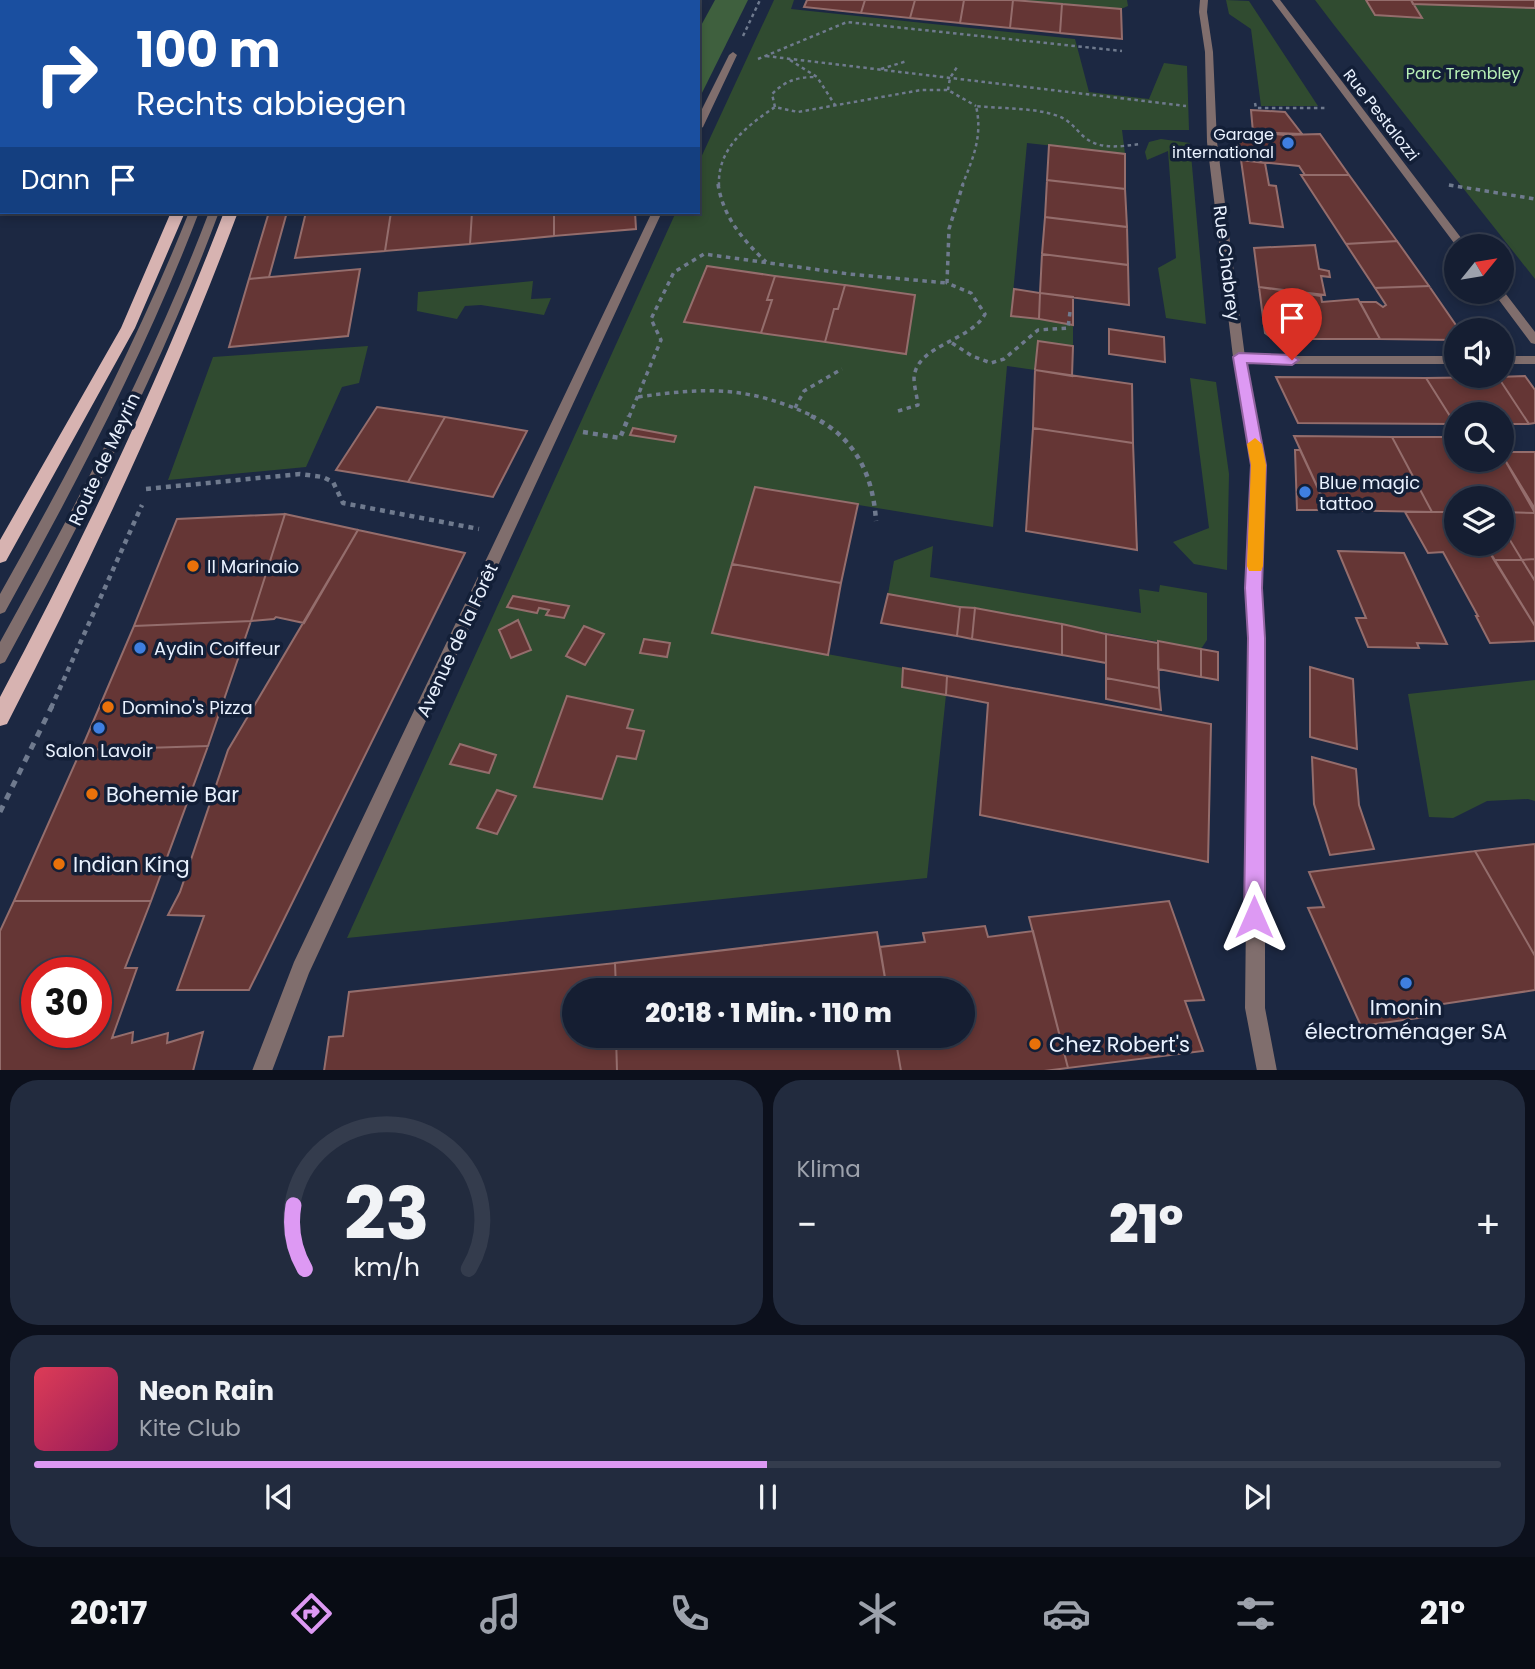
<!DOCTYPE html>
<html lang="de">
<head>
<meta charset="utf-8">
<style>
	:root { --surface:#151e32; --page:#222b3e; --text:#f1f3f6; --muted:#9da2ac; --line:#343c4d; --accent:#dd99f3 }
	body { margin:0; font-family:Poppins,sans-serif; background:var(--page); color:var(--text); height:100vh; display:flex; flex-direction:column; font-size:26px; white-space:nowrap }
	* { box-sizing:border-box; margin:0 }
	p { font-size:23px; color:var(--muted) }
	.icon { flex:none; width:38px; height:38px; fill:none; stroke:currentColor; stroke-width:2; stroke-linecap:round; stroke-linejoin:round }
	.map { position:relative; height:1070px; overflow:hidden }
	.panel { display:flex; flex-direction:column; gap:10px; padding:10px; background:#0c101c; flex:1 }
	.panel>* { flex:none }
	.hud { position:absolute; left:0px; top:0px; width:700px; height:214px; box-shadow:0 4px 10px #0003,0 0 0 2px var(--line); background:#1a4fa0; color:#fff; overflow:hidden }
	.needle { width:46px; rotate:60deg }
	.buttons { position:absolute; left:1444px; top:234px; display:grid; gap:14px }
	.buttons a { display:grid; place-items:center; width:70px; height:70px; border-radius:50%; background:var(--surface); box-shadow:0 4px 10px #0003,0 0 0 2px var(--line); font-size:35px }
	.speed { position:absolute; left:21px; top:957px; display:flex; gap:14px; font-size:35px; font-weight:700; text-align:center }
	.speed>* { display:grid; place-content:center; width:91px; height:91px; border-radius:50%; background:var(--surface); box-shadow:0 4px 10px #0003,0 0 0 2px var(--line); line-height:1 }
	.speed .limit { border:10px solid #d22; background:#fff; color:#111 }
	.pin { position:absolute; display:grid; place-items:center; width:60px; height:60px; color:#fff; margin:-72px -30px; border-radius:50% 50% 50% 0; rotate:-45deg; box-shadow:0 0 7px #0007 }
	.pin .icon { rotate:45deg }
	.me { position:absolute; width:77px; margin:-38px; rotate:0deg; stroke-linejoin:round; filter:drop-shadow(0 0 5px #0008) }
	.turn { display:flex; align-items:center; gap:24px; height:147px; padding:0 21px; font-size:32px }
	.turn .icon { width:91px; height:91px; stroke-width:2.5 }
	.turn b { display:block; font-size:49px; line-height:60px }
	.then { display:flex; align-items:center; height:66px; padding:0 21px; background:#0003; gap:14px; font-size:26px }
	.big { font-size:52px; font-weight:800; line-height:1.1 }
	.panel .widget { flex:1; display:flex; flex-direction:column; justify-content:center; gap:10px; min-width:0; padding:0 24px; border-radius:28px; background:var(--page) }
	.panel .dial { align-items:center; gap:0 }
	.dial svg { height:182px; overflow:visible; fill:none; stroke:var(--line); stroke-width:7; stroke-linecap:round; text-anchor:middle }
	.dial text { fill:var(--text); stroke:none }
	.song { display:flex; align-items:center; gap:21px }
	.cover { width:84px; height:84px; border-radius:10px; background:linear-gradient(135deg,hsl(350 70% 55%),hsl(330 70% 35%)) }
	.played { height:7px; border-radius:4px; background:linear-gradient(90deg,var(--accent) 50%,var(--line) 50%) }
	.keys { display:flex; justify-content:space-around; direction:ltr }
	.heat { display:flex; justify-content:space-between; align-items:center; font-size:38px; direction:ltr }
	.panel .tiles { flex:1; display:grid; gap:10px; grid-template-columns:1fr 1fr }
	.widget:last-child { grid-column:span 2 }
	.trip { position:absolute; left:562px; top:978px; width:413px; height:70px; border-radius:35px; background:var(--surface); box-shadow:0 4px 10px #0003,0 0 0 2px var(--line); font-weight:800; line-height:70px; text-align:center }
	.dock { display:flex; height:112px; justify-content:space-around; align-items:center; background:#080c14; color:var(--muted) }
	.dock .icon { width:49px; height:49px }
	.dock .active { color:var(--accent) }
	.dock b { font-size:32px; color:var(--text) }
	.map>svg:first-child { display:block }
	.green { fill:#304b30 }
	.forest { fill:#3f603e }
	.building { fill:#653635; stroke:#946d6c; stroke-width:2; fill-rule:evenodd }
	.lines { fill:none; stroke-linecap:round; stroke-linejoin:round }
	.path-far3 { stroke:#6f7a8e; stroke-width:2.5; stroke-dasharray:3.5 3.5; stroke-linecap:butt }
	.path-far2 { stroke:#6f7a8e; stroke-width:3.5; stroke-dasharray:4.5 4.5; stroke-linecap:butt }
	.path-far1 { stroke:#6f7a8e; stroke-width:4.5; stroke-dasharray:5 5; stroke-linecap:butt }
	.path { stroke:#6f7a8e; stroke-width:5; stroke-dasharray:7 7; stroke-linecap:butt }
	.service { fill:#806e6d; fill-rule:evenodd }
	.minor { fill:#806e6d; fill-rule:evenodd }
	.tertiary { fill:#806e6d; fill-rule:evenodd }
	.primary { fill:#d7b3b1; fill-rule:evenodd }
	.route { fill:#dd99f3; stroke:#90639e; stroke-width:2 }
	.slow { fill:#f59e0b }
	.shop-dot { fill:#3f7fe0; stroke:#131f37; stroke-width:2.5 }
	.food-dot { fill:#e8710a; stroke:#131f37; stroke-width:2.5 }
	.labels { text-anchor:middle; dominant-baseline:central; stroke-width:7; stroke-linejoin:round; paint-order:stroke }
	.far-park-label { font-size:16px; fill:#b8f1b6; stroke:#131f37 }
	.far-street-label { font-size:16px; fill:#e9f1fe; stroke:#131f37 }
	.far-poi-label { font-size:16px; fill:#e9f1fe; stroke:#131f37; text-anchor:end }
	.street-label { font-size:18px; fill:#e9f1fe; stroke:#131f37 }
	.poi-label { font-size:18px; fill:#e9f1fe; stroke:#131f37; text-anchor:start }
	.near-poi-label { font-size:21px; fill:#e9f1fe; stroke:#131f37; text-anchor:start }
</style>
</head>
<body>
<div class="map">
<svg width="1535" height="1071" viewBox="0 0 1535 1071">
	<rect width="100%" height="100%" fill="#1c2842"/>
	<path class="green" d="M774,0H794L791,9L1075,39L1089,92L1149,99L1164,63L1187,66L1189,130H1122L1125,154L1027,143L1011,315L1073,325V346L1038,341L1035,370L1007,366L993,527L755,488L713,633L903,668L902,687L946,695L927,878L347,938L676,212H698V164Z
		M1020,0H1127L1128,6L1121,9Z
		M1226,0L1249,1L1318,106H1261L1251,29L1229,14Z
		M1315,0H1535V279L1334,25Z
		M1161,139L1190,143L1206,324L1166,318L1158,268L1176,258L1168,151L1147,160L1145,152L1149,142Z
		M533,281L531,299L551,298L544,315L481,305L465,306L457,319L417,311L418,292Z
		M368,346L359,383L342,387L306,467L168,480L213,357Z
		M1190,378L1216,382L1229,474L1227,570L1194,564L1173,542L1209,528Z
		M933,546L930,577L1141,613L1139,589L1159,592L1160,585L1207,593V640L1201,649C1099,632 992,612 888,594L894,561Z
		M1535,680V801L1528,799L1487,801L1453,818L1429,817L1408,694Z"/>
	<path class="forest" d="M715,0H748L698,101V31Z"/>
	<path class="building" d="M604,0H674L602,2Z
		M807,0H865L861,13L804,7Z
		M865,0H915L910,18L861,13Z
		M915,0H964L960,23L910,18Z
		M964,0H1013L1010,28L960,23Z
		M1013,0L1062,4L1060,33L1010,28Z
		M1366,0H1411L1422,18L1375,15Z
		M1411,0H1535V8L1413,4Z
		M1062,4L1121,9L1122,39L1060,33Z
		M1251,110L1285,112L1302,134L1253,132Z
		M1236,130L1285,135L1320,134L1349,175H1305L1299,166L1241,160Z
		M1049,145L1125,154V189L1047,180Z
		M1241,160L1265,163L1269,185L1276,186L1283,227L1250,223Z
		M1301,175H1349L1397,241L1346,244Z
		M1047,180L1125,189L1127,227L1045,217Z
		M269,212H287L269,277L249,279Z
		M306,212H391L385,251L295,258Z
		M391,212H472L470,244L385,251Z
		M472,212H554V236L470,244Z
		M554,212H635L636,229L554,236Z
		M1045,217L1127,227L1128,265L1042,254Z
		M1397,241L1429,286L1375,288L1346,244Z
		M1315,245L1319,269L1329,271L1330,277L1321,276L1325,295L1259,287L1254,248Z
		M1042,254L1128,265L1129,305L1040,293Z
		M707,266L775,276L767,300H772L761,333L684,322Z
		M360,269L348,336L229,347L249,279Z
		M775,276L845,285L838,309H834L825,342L761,333L772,300H767Z
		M845,285L915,295L906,354L825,342L834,309H838Z
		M1429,286L1460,331H1456V340L1380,339L1360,302H1376L1383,307L1386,305L1375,288Z
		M1259,287L1321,296L1322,302L1358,299L1380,339H1273L1265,333Z
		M1014,289L1040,293L1039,319L1011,316Z
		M1040,293L1073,297V325L1039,319Z
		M1109,329L1164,337L1165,362L1109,354Z
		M1038,341L1073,346L1072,376L1035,370Z
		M1035,370L1132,384L1133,443L1033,428Z
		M1525,376L1535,390V423L1529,424L1498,377Z
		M1276,377L1426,378L1455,424L1298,423Z
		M1498,377L1529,424H1502V415H1456L1455,424L1426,378Z
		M377,407L445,417L408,482L336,470Z
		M445,417L527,431L493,497L408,482Z
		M633,428L676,436L674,442L630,435Z
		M1033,428L1133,443L1137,550L1026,531Z
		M1294,436L1392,437L1432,512L1328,510Z
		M1392,437H1456V460H1502V455L1535,513L1502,512V499H1456V512H1432Z
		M1295,450H1300L1328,510H1297Z
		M1502,452H1535V509L1502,455Z
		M755,487L858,504L841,583L732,564Z
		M1405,512H1456V544H1485L1535,626V641L1490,643L1476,616H1478L1443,552L1428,553Z
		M1502,512L1535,513V559L1522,560L1502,527Z
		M285,514L251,621L134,626L177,519Z
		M285,514L358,530L304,623L276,617L274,619L251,621Z
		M1502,527L1522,560H1494L1485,544H1502Z
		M358,530L465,553L249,990H177L204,916L168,915L180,892L228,750Z
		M1338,551L1404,553L1447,644L1417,643L1419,648L1368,647L1356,618H1366Z
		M1535,559V581L1522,560Z
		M1494,560H1522L1535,581V626Z
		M732,564L841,583L828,655L712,633Z
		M888,594L960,607L957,636L881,623Z
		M513,596L569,606L564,618L546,615L549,610L539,608L537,613L507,607Z
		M960,607L975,608L972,639L957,636Z
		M975,608L1062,624V655L972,639Z
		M518,620L531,650L511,658L499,630Z
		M251,621L208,746L81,750L134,626Z
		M1062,624L1106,634V663L1062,655Z
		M584,626L604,634L585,665L566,656Z
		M1106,634L1158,643L1159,688L1106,678Z
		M644,639L670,643L667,657L640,653Z
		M1158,641L1201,649V677L1158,669Z
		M1201,649L1218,652V680L1201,677Z
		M1310,667L1353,679L1357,749L1310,737Z
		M903,668L947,676L946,695L902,687Z
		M947,676L1211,724L1208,862L980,815L988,703L946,695Z
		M1106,678L1159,688L1161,710L1106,699Z
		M567,696L633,710L627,728L644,731L636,759L617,756L602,799L534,787Z
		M460,744L496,755L489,773L450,764Z
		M208,746L151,901H14L81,750Z
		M1312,757L1356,769L1359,805L1374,849L1330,855L1314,804Z
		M497,790L516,796L497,834L477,828Z
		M1535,844V956L1475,851Z
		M1475,851L1535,956V990L1436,1005L1440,1015L1361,1026L1308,908L1324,907L1309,872Z
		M14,901H151L125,968H137L112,1038L133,1032L132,1043L168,1033L167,1043L203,1032L193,1071H0V931ZM37,973H96V1032H37Z
		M1169,901L1204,1000L1185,1001L1203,1051L1068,1068L1029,917Z
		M985,926L988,937L1033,931L1068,1068L1044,1071H901L895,1036H962V990H887L880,947L925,942L923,933Z
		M877,932L887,990H616L615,963Z
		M615,963L616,990H574V1036H616L617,1071H324L329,1037L343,1036L349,992Z
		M616,1036H895L901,1071H617Z"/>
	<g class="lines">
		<path class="path-far3" d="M743,36L760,0
			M766,56L1186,106
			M758,59L847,22L1122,51
			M790,60L817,77L835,105
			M881,69L907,61
			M948,90L950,78L957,67
			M1255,103L1256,108H1326
			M775,107L772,94C785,81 797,77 815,77
			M1449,185L1453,186
			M719,186C717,148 747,126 775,107L798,112L921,90H948L976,106
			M962,186C973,158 983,136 976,106C1003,109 1032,107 1058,116C1069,120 1075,128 1083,136C1100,151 1121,146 1141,144"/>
		<path class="path-far2" d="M718,184C723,217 743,240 766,262
			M1449,185L1535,199
			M952,343L972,356L991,363L1004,359L1038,330L1068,328L1070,312
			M638,397C708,387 749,386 815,417
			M795,408L804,391L842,369
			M898,411L918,405C917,396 914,386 914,378C916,345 971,341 985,314L971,293L947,283L949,229L963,184
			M629,417L661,340L651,319L674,272L704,254L849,274L947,283"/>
		<path class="path-far1" d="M811,416C855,437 873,474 876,521
			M583,432L620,438L629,416
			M146,489L300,474L323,477L333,482L343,503L479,529
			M51,708L142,505"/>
		<path class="path" d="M0,812L52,706"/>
		<path class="service" d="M245,0H253V2H245Z
			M260,0H268V2H260Z
			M189,212H199C146,351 77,482 5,612L0,614V594C70,470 136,345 189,212Z
			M209,212H219C161,368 85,515 5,662L0,664V642C78,502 152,362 209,212Z
			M1239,353L1265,356H1456V364H1265L1235,360L1233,357L1235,354Z
			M1502,356H1535V364H1502Z"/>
		<path class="minor" d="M1200,0H1208L1207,12L1213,52L1217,142L1245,357L1265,465L1261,588L1265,638V1008L1277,1071H1257L1245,1008L1249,638L1247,588L1251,465L1233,357L1207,142L1205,52L1199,12Z
			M733,52L737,55L703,127L698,130V117L729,55Z
			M652,212H662L309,973L272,1071H252L294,962Z"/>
		<path class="tertiary" d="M1272,0H1280L1468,247H1457Z
			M1502,289L1535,332V344L1531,343L1493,292H1502Z"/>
		<path class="primary" d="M231,0H241V2H231Z
			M272,0H282V2H272Z
			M171,212H185L135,328L6,561L0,563V540L121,328Z
			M224,212H238C172,388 93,557 7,724L0,726V697C84,539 160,379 224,212Z"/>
	</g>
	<path class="route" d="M1239,353L1292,355L1299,360L1292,365L1247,363L1266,465L1262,588L1265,638V917L1262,924L1254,927L1247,924L1244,917L1248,638L1245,588L1251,465L1233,357Z"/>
	<path class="slow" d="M1255,438L1262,444L1266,465L1263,566L1261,571H1249L1247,566L1251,465L1247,444Z"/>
	<g class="shop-dot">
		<circle cx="1288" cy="143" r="7"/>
		<circle cx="1305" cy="492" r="7"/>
		<circle cx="140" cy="648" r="7"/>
		<circle cx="99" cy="728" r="7"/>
		<circle cx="1406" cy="983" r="7"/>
	</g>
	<g class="food-dot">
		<circle cx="193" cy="566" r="7"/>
		<circle cx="108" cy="707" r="7"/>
		<circle cx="92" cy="794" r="7"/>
		<circle cx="59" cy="864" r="7"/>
		<circle cx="1035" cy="1044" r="7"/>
	</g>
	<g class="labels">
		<g class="far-park-label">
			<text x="1463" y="73">Parc Trembley</text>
		</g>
		<g class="far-street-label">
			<text transform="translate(1381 115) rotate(52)">Rue Pestalozzi</text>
		</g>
		<g class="far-poi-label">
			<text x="1274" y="134">Garage<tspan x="1274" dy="18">international</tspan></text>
		</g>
		<g class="street-label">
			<text transform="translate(1227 263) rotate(83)">Rue Chabrey</text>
			<text transform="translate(104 459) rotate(-65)">Route de Meyrin</text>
			<text transform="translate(457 640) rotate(-65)">Avenue de la Forêt</text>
		</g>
		<g class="poi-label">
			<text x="1319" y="482">Blue magic<tspan x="1319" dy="21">tattoo</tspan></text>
			<text x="207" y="566">Il Marinaio</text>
			<text x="154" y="648">Aydin Coiffeur</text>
			<text x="122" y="707">Domino's Pizza</text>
			<text x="99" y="750" text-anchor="middle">Salon Lavoir</text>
		</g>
		<g class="near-poi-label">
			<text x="106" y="794">Bohemie Bar</text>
			<text x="73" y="864">Indian King</text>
			<text x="1406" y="1007" text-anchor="middle">Imonin<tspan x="1406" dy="24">électroménager SA</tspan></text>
			<text x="1049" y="1044">Chez Robert's</text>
		</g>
	</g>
</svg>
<div class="buttons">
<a><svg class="needle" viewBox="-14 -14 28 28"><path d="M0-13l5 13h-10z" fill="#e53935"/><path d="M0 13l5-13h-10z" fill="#9da2ac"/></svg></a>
<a><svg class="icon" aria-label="sound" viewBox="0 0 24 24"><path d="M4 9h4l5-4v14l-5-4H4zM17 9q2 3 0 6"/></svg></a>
<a><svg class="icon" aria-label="search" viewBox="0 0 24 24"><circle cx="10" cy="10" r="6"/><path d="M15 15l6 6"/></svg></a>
<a><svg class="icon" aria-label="layers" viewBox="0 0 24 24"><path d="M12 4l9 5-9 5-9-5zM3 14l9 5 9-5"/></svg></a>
</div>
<div class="speed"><div class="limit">30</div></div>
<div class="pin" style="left:1292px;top:360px;background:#d93025"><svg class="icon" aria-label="arrive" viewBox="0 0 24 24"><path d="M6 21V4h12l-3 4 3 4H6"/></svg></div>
<svg class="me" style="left:1254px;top:917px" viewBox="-20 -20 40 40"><path d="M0-17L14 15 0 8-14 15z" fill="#dd99f3" stroke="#fff" stroke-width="4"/></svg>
<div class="trip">20:18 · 1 Min. · 110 m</div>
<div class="hud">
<div class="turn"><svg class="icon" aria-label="right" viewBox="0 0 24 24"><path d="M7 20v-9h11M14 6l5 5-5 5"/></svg><div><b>100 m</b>Rechts abbiegen</div></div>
<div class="then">Dann<svg class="icon" aria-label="arrive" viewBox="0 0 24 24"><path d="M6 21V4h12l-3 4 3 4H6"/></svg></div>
</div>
</div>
<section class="panel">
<div class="tiles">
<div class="widget dial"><svg viewBox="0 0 100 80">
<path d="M14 69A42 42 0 1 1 86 69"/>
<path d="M14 69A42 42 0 0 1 9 41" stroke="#dd99f3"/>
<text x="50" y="56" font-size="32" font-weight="700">23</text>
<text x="50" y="72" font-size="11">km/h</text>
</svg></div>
<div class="widget"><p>Klima</p>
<div class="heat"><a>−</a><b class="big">21°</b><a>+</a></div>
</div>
<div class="widget">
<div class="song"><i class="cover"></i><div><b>Neon Rain</b><p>Kite Club</p></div></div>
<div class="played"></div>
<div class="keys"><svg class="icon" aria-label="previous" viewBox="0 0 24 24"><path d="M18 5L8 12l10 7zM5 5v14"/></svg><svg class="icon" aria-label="pause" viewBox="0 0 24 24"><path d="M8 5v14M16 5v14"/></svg><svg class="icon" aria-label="next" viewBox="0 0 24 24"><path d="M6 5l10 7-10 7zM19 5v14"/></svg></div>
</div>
</div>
</section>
<nav class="dock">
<b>20:17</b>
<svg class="icon active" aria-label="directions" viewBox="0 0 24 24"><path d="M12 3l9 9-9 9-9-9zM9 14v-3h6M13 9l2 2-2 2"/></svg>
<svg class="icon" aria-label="music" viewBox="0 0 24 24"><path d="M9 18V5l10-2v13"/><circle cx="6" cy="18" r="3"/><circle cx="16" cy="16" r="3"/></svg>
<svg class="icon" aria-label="phone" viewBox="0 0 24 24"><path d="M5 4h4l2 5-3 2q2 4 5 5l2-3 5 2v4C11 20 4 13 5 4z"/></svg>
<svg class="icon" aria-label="climate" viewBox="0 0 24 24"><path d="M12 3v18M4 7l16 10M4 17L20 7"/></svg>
<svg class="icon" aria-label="car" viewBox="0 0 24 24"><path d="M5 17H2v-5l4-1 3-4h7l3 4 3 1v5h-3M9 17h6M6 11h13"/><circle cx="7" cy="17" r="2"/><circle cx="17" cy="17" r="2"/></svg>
<svg class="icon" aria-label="filters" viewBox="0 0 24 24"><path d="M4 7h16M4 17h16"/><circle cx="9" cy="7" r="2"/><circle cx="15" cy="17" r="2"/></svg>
<b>21°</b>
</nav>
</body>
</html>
